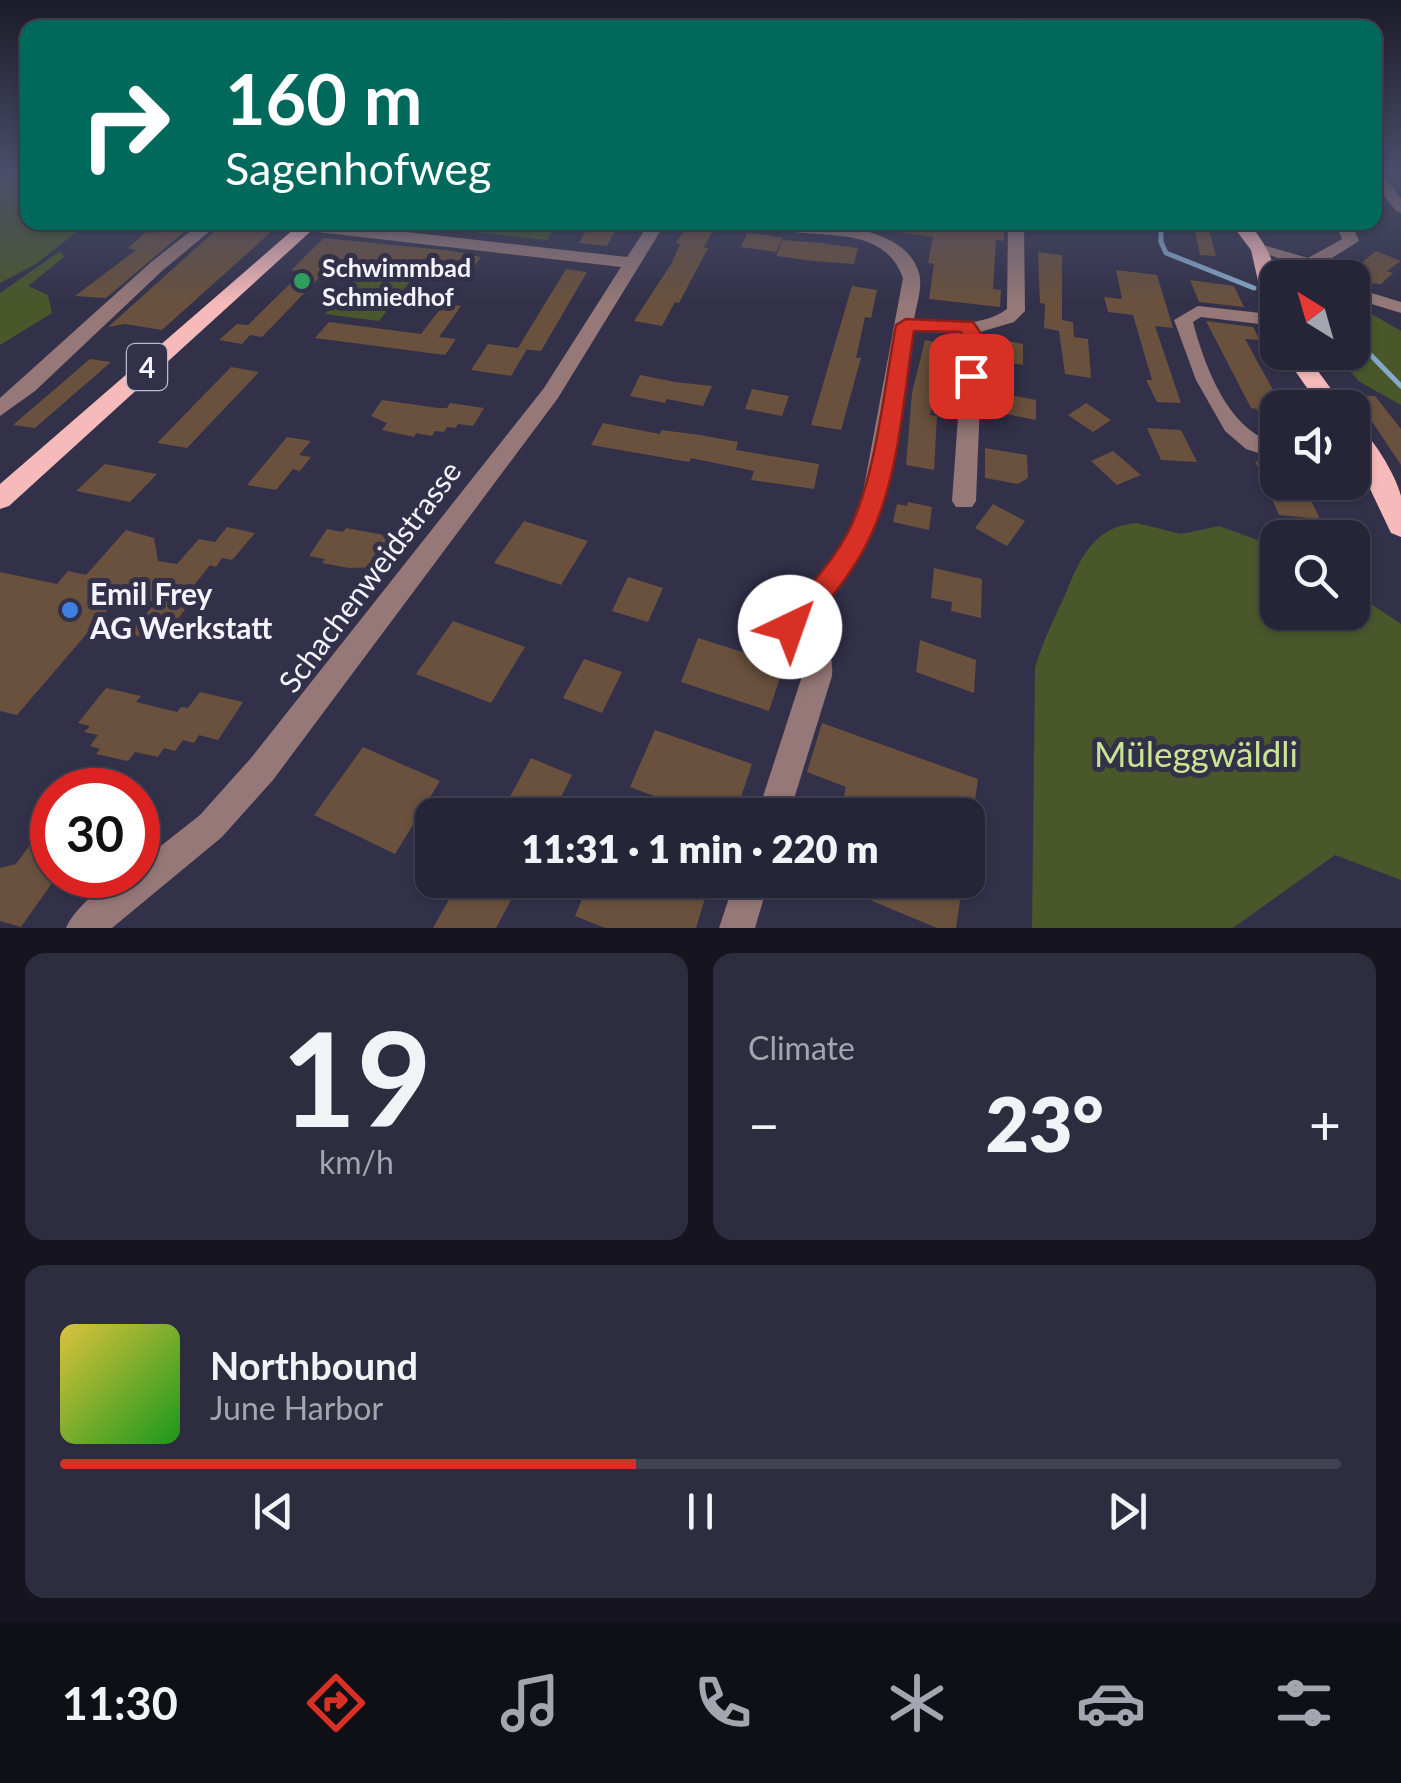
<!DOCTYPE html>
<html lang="en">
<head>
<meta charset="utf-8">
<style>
	:root { --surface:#262538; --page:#2e2d40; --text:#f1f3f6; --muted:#a4a5ae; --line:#424253; --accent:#d93025 }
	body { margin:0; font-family:Lato,sans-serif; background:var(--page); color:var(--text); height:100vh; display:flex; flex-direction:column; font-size:38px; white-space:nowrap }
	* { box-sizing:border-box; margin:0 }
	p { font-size:32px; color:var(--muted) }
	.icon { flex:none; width:55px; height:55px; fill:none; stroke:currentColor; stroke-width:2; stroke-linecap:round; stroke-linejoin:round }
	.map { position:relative; height:928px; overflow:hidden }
	.drawer { display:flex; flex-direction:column; gap:25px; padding:25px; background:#15141f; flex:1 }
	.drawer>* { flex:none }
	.guide { position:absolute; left:20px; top:20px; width:1362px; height:210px; border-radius:20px; box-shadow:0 2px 8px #0004,0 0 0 2px var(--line); background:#00695c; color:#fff; overflow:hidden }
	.needle { width:65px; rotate:323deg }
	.buttons { position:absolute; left:1260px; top:260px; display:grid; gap:20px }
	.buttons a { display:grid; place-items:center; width:110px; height:110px; border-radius:20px; background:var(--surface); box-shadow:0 2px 8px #0004,0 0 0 2px var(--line); font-size:50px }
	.speed { position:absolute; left:30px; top:768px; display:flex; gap:20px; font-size:50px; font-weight:700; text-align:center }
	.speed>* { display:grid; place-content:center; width:130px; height:130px; border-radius:50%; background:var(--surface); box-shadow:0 2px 8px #0004,0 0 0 2px var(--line); line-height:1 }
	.speed .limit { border:15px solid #d22; background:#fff; color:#111 }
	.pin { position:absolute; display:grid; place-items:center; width:85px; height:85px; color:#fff; margin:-42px; border-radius:20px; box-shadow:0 5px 15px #0006 }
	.me { position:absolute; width:110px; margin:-55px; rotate:42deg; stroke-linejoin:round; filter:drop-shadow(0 0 8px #0008) }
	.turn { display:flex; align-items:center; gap:35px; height:210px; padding:0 40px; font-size:45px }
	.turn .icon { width:130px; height:130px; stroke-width:2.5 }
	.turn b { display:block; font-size:70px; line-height:85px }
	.big { font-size:75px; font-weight:800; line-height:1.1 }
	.drawer .card { flex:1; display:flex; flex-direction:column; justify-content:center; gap:15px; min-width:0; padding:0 35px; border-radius:20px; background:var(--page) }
	.drawer .dial { align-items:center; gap:0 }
	.dial b { font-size:130px; line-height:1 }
	.song { display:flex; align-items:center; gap:30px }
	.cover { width:120px; height:120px; border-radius:15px; background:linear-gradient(135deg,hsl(50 70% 55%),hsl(120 70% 35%)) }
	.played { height:10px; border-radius:5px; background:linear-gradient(90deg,var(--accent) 45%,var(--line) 45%) }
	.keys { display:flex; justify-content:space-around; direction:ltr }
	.heat { display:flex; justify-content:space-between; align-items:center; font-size:55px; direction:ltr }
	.drawer .tiles { flex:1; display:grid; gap:25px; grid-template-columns:1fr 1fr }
	.card:last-child { grid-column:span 2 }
	.trip { position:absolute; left:415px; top:798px; width:570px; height:100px; border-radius:20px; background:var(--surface); box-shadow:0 2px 8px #0004,0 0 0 2px var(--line); font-weight:800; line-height:100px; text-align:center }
	.tab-bar { display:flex; height:160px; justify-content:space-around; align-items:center; background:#0f0f16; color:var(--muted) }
	.tab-bar .icon { width:70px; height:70px }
	.tab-bar .on { color:var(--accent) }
	.tab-bar b { font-size:45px; color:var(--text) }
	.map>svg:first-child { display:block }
	.green { fill:#4a572b }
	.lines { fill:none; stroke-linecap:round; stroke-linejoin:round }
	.stream { stroke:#84aac8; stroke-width:5 }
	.building { fill:#69513d }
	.minor { fill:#957877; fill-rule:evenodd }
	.major { fill:#f6baba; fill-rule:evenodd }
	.route { fill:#d93025; stroke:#8d1f18; stroke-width:2.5 }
	.leisure-dot { fill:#2e9e5b; stroke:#33314a; stroke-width:4 }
	.shop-dot { fill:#3f7fe0; stroke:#33314a; stroke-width:4 }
	.labels { text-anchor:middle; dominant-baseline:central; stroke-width:10; stroke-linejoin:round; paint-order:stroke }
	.far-poi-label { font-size:25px; font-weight:bold; fill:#f4f4fe; stroke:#33314a; text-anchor:start }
	.shield { fill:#33314a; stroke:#babac8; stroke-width:2.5 }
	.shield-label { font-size:28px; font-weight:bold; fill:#f4f4fe }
	.street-label { font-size:30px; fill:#f4f4fe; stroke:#33314a }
	.poi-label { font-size:30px; font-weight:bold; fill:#f4f4fe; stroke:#33314a; text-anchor:start }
	.near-park-label { font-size:35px; fill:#cbe490; stroke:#33314a }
</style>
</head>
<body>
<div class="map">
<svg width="1401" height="928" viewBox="0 0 1401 928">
	<rect width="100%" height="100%" fill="#33314a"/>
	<path class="green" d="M0,173H27L28,222L88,223L36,264L0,283Z
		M391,223H558L547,240Z
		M60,251L64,257L28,286L48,295L52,313L0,345V293Z
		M359,273L411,280L379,321L325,314Z
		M1353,303L1401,331V405L1360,382L1332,353L1352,352Z
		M1137,523L1181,534L1219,526L1277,547L1278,612H1352L1353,592L1401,624V880L1335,855L1233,928H1032L1035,667C1043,641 1054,619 1065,595C1080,559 1093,526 1137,523Z"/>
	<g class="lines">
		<path class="stream" d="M1161,222V242L1166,253L1254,288
			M1352,336L1401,386"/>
	</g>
	<path class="building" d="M169,222L191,226L106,298L75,296L136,250L128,248L146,232L153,233Z
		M225,222H282L162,330L125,324L108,327Z
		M591,222H620L607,246L579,243Z
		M899,222L1004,224V241L996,240L993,289L1001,290L1000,307L929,299L934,264L928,263L933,237L898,232Z
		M1193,222H1207L1216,256L1200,255Z
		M688,224L715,228L704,247L708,248L679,303L675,302L662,326L634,321L671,264L680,244L676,243Z
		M747,233H752L783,238L776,252L741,247Z
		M324,238L453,251L481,257L467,276L337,259L262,337L250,335L242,344L219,340L237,324L248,325L302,272L291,270Z
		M783,240L820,243L858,248L854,264L814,261L776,256Z
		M1376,251L1401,261L1387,271L1393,273L1381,284L1352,282L1340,266L1356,267Z
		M1038,252L1062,255V320L1073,322L1074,337L1088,339L1091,378L1065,374L1059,331L1044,328L1045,304L1040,303Z
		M566,269L587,272L541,351L522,349H527L511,376L471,370L488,344L518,348Z
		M1116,270L1157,275L1173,328L1155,326L1181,403L1157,402L1146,380H1152L1133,315L1108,312L1104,297L1122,299Z
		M1190,280L1234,286L1244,307L1199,302Z
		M852,286L877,290L871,318L865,317L856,358H861L841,430L811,425Z
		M444,304L461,306L439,337L456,339L445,355L315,338L329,322L421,334Z
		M1206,321L1253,327L1260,340L1245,339L1283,408H1278V439L1269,436L1257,409L1251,408Z
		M997,339L1023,344V365L996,361Z
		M925,340L944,344L930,415L937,416L934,470L906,465L912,393Z
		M90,359L111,362L35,428L13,425Z
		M231,367L259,372L187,448L157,443Z
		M640,375L675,382L712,386L703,406L667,399L665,403L630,396Z
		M752,389L789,396L782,416L745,409Z
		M1006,394L1036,400V420L1006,414Z
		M1347,395L1375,396L1401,429V465L1369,417H1364Z
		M382,400L438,408H447L450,403L484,408L473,426L458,424L456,428L447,427L444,432L435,431L432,436L416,433L414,437L382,430L387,423L371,416Z
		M1086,403L1098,411L1111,420L1093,432L1068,415Z
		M603,423L660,434L661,430L700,435L738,442L736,450L819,464L814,489L751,480L754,471L691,458L689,462L591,445Z
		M1147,428L1181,430L1197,462L1161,460Z
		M287,437L311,441L299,455L311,457L300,471L293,469L276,490L247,485Z
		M985,448L1027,455L1028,478L1018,484L985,478Z
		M1113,451L1141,475L1117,485L1091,461Z
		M1255,461L1278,464V482H1302L1320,519L1279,515Z
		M105,464L157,474L130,502L76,491Z
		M908,502L932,507L929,530L893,522L897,504L907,506Z
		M993,504L1025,521L1007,546L975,528Z
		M524,521L588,541L561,585L494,563Z
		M227,527L255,533L232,560L222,558L216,567L210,565L184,598L188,599L183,605L188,606L160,641L129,634L156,602L120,595L17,715L0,711V572L57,584L68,571L86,575L126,530L154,538L158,561L177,564L199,539L215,542Z
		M346,528L395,537L377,567L349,568L322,563L325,559L309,556L327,529L343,532Z
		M934,568L982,579L981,618L951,611L952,602L931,598Z
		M628,577L663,588L648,622L612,611Z
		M453,621L525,647L491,703L416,674Z
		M698,638L784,665L769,711L681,682Z
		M920,640L976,660L974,693L916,672Z
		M584,659L622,672L602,713L563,698Z
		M106,688L141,696L136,702L177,712L181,707L188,708L200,692L243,702L218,740L199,735L194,743L183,740L175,751L164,748L158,757L135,752L128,761L96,754L100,749L90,746L98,735L84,732L90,726L78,723Z
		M822,723L978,779L973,815H839L846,787L807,772Z
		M655,730L752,764L735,815H704L630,787Z
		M363,747L440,781L395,854L314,815Z
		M531,758L572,775L552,815H536L507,802Z
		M39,833L52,836V883L21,927L0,921V868L16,864Z
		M460,880H475L512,898L496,928H433Z
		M590,880H695L709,885L696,928H605L575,916Z
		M822,880H963L956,928H937Z"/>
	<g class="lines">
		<path class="minor" d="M1375,173H1381L1401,198V213L1396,211L1375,184Z
			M202,222H221L163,270L35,391L0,416V398L150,263Z
			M320,222L627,257L650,222H666L558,398L273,780L222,837L112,928H66C76,905 113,875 138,875V864L200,815L251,758L544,388L621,267L309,231L301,226L304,222Z
			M762,222C806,222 904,220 919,273C923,287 916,306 914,320C943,323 982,328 1007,309L1008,222H1024L1025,311L1014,322L980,332L987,340L988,352L981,376L976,501L972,507H956L952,501L961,376L968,341L961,334L912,331C902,396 899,478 871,537C855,570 831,597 807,625C825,638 834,653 832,676L789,815H757L805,667L803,655L779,635L776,627L830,562L849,531L863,492L903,278C880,215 802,247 762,222Z
			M1335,222H1351L1359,241L1319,266L1335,278H1314L1290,262L1252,249L1260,244L1308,258L1342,239Z
			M1352,287L1401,302V313L1352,298Z
			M1198,306L1278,315L1276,326L1201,317L1193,322C1204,364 1229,434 1278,443V459L1246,449L1225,431L1196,380L1174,320Z
			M735,880H769L755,928H719Z"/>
		<path class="major" d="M302,222H321L9,506L0,509V484Z
			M1230,222H1248C1281,262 1278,282 1278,331L1268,325L1251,250Z
			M1282,352H1304L1345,408H1321Z
			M1352,424C1370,429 1397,478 1401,496C1401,508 1401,524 1401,537L1391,533L1352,451Z"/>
	</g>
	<linearGradient id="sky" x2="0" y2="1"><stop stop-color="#1c1b29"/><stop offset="0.57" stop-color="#4a4e6b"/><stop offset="1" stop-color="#4a4e6b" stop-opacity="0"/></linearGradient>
	<rect width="1401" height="303" fill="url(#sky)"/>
	<path class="route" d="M906,319L973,322C989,342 988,352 981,376L971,383L961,376C966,360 972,347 961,332L914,331C903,398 900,473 871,535C854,573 826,604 799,636L790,639L780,636L776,627L780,619C804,592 830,566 847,534C876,480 884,387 896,325Z"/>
	<circle class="leisure-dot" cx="302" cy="281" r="10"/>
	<circle class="shop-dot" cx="70" cy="610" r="10"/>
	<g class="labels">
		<g class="far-poi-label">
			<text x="322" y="267">Schwimmbad<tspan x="322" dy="29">Schmiedhof</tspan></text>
		</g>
		<rect class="shield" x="127" y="344" width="40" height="46" rx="8"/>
		<g class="shield-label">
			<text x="147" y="367">4</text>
		</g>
		<g class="street-label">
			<text transform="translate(369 576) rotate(-53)">Schachenweidstrasse</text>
		</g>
		<g class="poi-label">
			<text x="90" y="593">Emil Frey<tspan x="90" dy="34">AG Werkstatt</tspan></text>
		</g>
		<g class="near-park-label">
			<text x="1196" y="753">Müleggwäldli</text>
		</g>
	</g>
</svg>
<div class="buttons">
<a><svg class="needle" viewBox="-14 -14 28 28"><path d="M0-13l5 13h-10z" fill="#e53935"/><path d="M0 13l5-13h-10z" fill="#a4a5ae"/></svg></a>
<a><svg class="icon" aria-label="sound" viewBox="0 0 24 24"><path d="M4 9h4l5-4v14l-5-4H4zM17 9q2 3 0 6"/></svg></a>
<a><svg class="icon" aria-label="search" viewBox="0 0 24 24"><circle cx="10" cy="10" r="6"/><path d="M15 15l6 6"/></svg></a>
</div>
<div class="speed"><div class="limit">30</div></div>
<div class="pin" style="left:971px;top:376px;background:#d93025"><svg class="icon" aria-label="arrive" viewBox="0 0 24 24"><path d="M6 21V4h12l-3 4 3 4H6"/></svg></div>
<svg class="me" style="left:790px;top:627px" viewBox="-20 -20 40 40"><circle r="19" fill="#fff"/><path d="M0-13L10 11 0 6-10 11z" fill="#d93025"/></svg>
<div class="trip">11:31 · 1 min · 220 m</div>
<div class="guide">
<div class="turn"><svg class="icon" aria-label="right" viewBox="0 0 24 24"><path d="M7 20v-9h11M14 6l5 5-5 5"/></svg><div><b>160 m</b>Sagenhofweg</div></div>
</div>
</div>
<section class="drawer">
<div class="tiles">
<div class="card dial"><b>19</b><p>km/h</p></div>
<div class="card"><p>Climate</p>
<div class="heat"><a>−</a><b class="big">23°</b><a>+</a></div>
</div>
<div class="card">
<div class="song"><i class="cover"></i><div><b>Northbound</b><p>June Harbor</p></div></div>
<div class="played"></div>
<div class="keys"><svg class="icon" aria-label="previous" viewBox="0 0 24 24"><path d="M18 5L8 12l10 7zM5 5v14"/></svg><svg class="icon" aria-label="pause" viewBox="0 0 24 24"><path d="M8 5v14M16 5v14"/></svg><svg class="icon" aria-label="next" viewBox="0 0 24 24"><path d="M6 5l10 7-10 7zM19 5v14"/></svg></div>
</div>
</div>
</section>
<nav class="tab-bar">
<b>11:30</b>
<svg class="icon on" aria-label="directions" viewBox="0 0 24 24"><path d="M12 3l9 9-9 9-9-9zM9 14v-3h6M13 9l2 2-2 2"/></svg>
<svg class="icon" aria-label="music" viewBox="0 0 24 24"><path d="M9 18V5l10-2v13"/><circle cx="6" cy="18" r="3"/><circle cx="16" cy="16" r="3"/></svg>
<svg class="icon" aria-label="phone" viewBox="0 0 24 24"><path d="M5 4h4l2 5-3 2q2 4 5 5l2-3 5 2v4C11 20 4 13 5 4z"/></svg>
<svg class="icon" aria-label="climate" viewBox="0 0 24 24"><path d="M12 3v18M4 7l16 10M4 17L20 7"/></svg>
<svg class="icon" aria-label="car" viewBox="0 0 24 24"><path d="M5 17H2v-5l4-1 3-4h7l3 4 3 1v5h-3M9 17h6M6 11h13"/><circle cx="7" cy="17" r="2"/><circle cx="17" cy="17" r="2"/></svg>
<svg class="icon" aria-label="filters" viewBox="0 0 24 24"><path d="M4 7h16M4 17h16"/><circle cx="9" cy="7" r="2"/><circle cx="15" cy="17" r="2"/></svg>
</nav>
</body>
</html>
